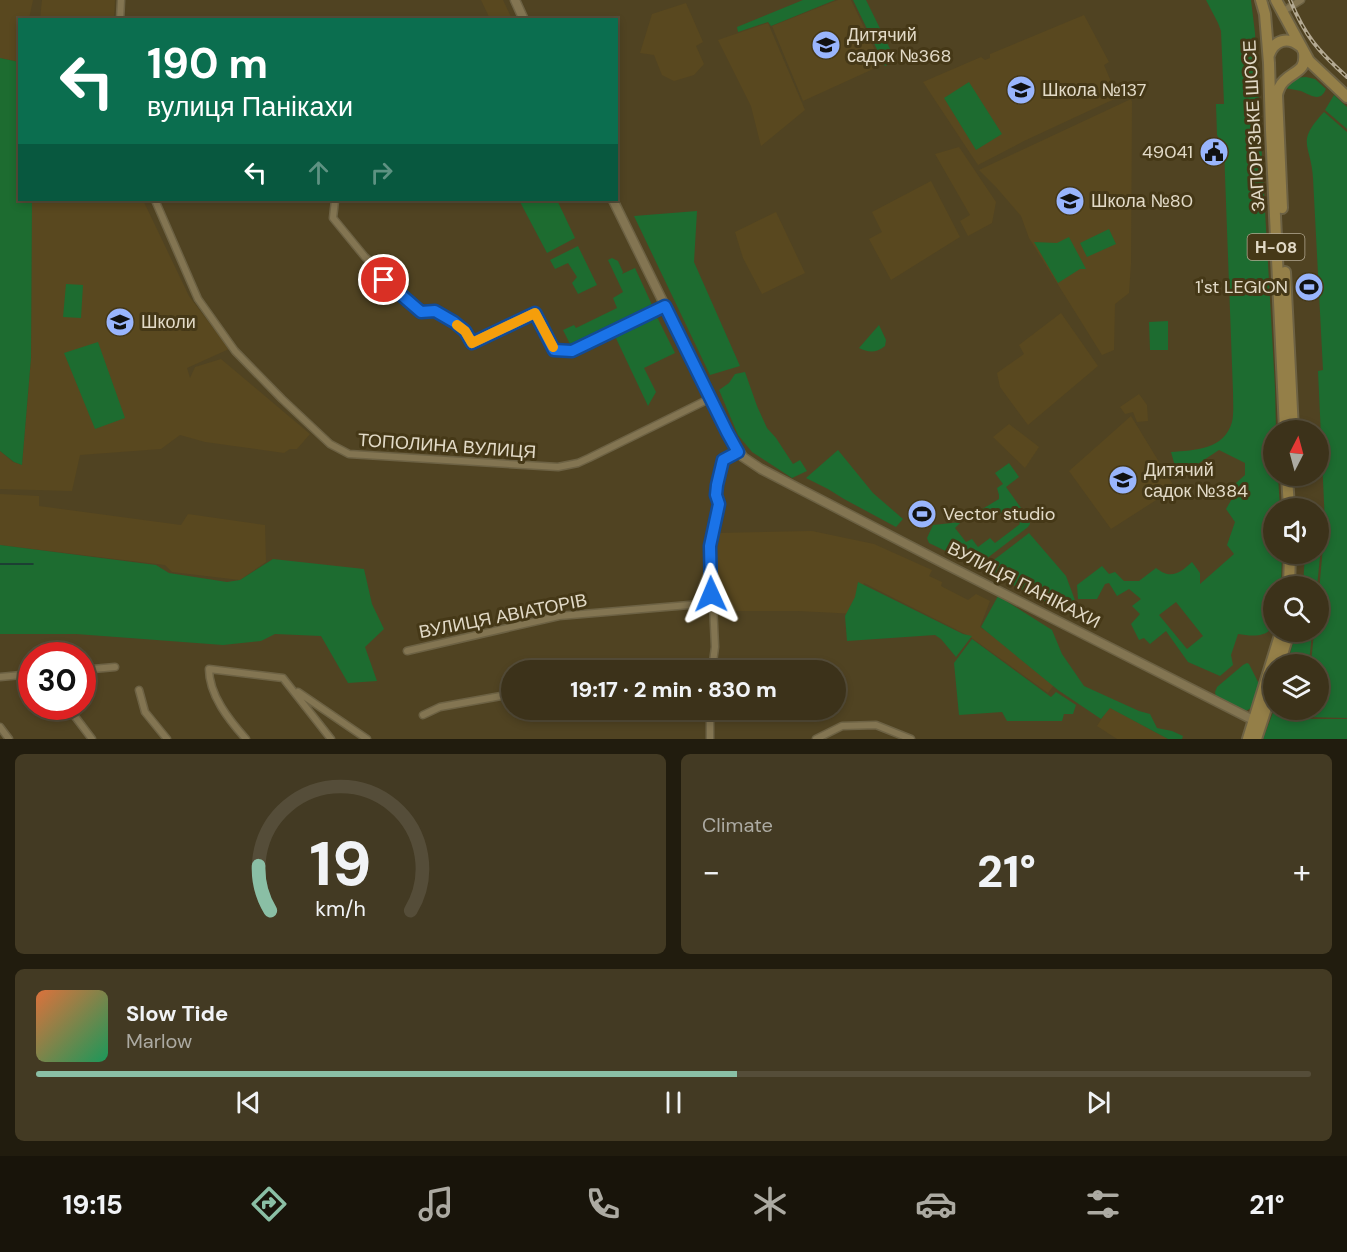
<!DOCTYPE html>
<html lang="en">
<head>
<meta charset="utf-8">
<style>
	:root { --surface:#3c321a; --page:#433a23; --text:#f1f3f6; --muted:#acaaa2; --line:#554d39; --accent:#8abfa5 }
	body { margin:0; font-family:"DM Sans",sans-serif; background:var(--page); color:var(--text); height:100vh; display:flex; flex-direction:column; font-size:22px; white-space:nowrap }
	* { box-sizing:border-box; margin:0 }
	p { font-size:20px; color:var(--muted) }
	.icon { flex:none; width:33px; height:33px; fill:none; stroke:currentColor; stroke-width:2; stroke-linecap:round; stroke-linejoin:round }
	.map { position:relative; height:739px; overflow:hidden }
	.sheet { display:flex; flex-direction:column; gap:15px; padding:15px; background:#211c0e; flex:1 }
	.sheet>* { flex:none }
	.guide { position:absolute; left:18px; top:18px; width:600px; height:183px; border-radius:0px; box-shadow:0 3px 9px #0003,0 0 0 2px var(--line); background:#0b6e4f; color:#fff; overflow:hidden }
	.needle { width:39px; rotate:6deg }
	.fabs { position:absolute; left:1263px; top:420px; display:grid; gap:12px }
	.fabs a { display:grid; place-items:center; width:66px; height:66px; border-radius:50%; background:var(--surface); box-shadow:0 3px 9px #0003,0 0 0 2px var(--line); font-size:30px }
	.speed { position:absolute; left:18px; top:642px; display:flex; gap:12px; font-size:30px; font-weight:700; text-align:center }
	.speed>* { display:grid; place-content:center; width:78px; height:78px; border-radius:50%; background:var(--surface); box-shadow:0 3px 9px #0003,0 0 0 2px var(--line); line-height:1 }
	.speed .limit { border:9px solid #d22; background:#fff; color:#111 }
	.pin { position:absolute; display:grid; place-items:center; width:51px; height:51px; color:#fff; margin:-26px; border:3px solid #fff; border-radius:50%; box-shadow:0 2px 6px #0007 }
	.me { position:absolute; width:66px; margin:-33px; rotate:359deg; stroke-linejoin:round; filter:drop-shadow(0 0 4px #0008) }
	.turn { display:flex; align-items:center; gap:21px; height:126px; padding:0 30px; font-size:27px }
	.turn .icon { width:78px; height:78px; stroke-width:2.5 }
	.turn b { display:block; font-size:42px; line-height:51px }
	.lanes { display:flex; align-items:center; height:57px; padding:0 30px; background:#0003; justify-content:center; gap:30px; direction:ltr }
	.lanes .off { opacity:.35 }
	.big { font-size:45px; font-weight:800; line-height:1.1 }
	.sheet .widget { flex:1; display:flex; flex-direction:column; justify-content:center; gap:9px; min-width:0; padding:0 21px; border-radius:9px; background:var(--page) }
	.sheet .dial { align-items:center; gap:0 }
	.dial svg { height:156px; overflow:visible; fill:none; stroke:var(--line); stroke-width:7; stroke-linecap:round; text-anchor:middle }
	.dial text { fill:var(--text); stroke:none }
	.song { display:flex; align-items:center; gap:18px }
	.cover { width:72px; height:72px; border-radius:9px; background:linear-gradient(135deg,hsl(20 70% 55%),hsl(150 70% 35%)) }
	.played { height:6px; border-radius:3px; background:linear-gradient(90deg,var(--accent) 55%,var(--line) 55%) }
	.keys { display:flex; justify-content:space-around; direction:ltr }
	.heat { display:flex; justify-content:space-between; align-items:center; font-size:33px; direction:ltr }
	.sheet .tiles { flex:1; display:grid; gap:15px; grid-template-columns:1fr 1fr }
	.widget:last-child { grid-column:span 2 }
	.trip { position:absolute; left:501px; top:660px; width:345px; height:60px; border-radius:30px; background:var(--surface); box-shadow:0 3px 9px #0003,0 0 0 2px var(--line); font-weight:800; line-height:60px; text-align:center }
	.tabs { display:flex; height:96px; justify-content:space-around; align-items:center; background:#18140a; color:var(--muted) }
	.tabs .icon { width:42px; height:42px }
	.tabs .selected { color:var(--accent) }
	.tabs b { font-size:27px; color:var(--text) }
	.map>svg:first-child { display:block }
	.built { fill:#59481f }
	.green { fill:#1d6c30; fill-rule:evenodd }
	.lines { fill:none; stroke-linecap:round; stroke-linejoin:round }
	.stream { stroke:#1d3134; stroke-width:1.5 }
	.minor-casing { stroke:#6d6244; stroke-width:9 }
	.tertiary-casing { stroke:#6d6244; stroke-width:11 }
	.primary-casing { stroke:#6d6244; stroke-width:14 }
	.minor { stroke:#837552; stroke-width:6 }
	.tertiary { stroke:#837552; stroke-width:8 }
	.primary { stroke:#947f48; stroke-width:10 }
	.rail-casing { stroke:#b3a992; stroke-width:4 }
	.rail { stroke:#453817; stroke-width:1.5; stroke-dasharray:4.5; stroke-linecap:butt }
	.route-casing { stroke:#114b97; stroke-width:15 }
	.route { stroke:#1a73e8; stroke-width:10 }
	.slow { stroke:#f59e0b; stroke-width:10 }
	.labels { text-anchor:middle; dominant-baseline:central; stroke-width:6; stroke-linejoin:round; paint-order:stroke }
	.shield { fill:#453817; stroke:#b3a992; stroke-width:1.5 }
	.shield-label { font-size:16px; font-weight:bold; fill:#e2dac7 }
	.poi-label { font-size:18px; fill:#e2dac7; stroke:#453817; text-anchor:start }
	.street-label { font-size:18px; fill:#e2dac7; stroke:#453817 }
</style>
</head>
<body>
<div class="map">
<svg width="1347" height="739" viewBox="0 0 1347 739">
	<rect width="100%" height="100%" fill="#504322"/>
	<path class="built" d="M0,0H33L29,19L20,20L19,62L0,58Z
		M42,0H115L114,18L108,17L107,20L40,19Z
		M481,0H503L512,19H490Z
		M838,0H851L882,65L803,101L772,26Z
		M686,3L703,42L696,46L704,64L694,75L674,81L662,75L654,55L640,53L652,14Z
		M1084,15L1109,62L1104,65L1118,98L1110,101L1024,141L978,165L923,82L981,57L985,60L990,58V54Z
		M768,23L805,110L761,146L751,106L718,40Z
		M1131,99L1132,102L1131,264L1129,293L1115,304L1114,350L1102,355L1029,238L1021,216L996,187L979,170Z
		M959,147L996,202L992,223L968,236L960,221L970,215L935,154Z
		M931,181L960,237L891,280L869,239L882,232L872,212Z
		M32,200H143L189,296L229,349L187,368L190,378L195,367L221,359L310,434L297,449H290L284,453L205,442L180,435L161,449L80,455L72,491L0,489V451L13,462L22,465L31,358Z
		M776,212L805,273L762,294L743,258L735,232Z
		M1061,313L1098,366L1028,425L1000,387L997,373L1024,354L1019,345Z
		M1139,394L1147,405L1148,421L1137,422L1133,412L1125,414L1120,407Z
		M1131,416L1175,488L1111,529L1069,471Z
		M1009,424L1039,447L1025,468L993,437Z
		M0,494L39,496V506L181,525L188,514L265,525L266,562L240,580L172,572L165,565L0,545Z
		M812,531L874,544L932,570L929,576L942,582L941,586L968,600L976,594L990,601L980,627L1057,681L1048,693L969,636L864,583L857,614L798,611H715L714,552L717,533Z
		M1109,707L1168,739H1117L1097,726Z"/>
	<path class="green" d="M803,0H835L771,26L768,22L738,32L737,27Z
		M853,0H866L896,61L885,66Z
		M1206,0H1251L1255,33L1275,388L1276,430H1274V476H1278L1280,508H1274V554H1282L1281,586H1274L1273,627C1264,638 1251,636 1238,634L1231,655L1233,665L1220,676L1188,662L1166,631L1150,644L1144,638L1139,640L1131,624L1140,614L1132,606L1141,599L1129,589L1117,596L1109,583L1105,584L1097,599H1078L1077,585L1102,566L1109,574L1115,572L1124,581H1139L1156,568C1171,580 1180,573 1192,562L1200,573V584L1234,554L1227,545L1235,522L1226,509L1233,497L1236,483L1245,475V463L1219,450L1178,477L1171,452C1195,450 1224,450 1232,422C1234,413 1233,402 1233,392L1224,148L1217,135L1216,104H1224L1221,31L1218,23ZM1176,602L1203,636L1187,649L1159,615Z
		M0,58L19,62L20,200H32L31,358L22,465L14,462L0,451Z
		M1306,77L1315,79L1326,89C1320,103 1311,95 1301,91C1296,90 1290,89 1285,88L1294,78Z
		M969,82L1002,134L976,150L944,98Z
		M1334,95L1347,107V129L1325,110Z
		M1324,112L1347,132V718L1306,717V710H1318V664H1311L1314,632H1318L1319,592L1325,524L1318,371L1323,370L1313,178C1311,144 1295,143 1324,112Z
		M519,200H557L575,238L547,253Z
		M697,211L694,262L740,366L710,375L634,216Z
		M1109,229L1116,244L1087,257L1080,243Z
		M1069,237L1086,269H1080L1058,283L1034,242L1057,243Z
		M578,246L597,285L578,294L572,283L577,277L568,263L555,269L550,260Z
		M612,258L618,261L623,272L622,274L635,268L653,307L570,344L563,330L574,325L576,328L617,308L613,298L623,292L608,260Z
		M66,284L83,285L81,318L63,317Z
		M655,313L675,353L644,368L656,392L648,406L614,334Z
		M1168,321V350H1150L1149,322Z
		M879,325L886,340L885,346C876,353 869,353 859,348Z
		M98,342L125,418L95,429L64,353Z
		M745,372L757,406L767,428L776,438L793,464L800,460L807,471L792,478L752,452L738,435L719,390L729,383L735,374Z
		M838,450L873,493L903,519L896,527L844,499L828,489L806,478Z
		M1009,463L1019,477L1006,487L1029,519L1030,524L1028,527L986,559L975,565L929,543L927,538L933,525L961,522L955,528L966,542L972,539L978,547L990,538L995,543L1020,524L1012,513H996L986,519L982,517L979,511L999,499V495L997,488L1003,484L995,473Z
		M1323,528L1317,586H1303L1305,554H1318L1319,530Z
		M1029,533L1066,576L1076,603L1077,618L982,569Z
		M0,545L156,565L169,573L227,582L240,580L273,559L364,569L372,604L384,629L365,647L377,681L348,683L321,636L275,634L261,641L223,645L76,634H0Z
		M858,582L963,634L972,636L956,657L941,639L935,635L847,641L845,616L855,597Z
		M998,596L1052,630L1062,654L1084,686L1139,711L1150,714L1157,728L1172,731L1183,736L1182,739H1168L1110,708L1101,719L1058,690L981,627Z
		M1296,632H1312L1309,664H1287Z
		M972,639L1051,697L1056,692L1076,705L1073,714H1064L1062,721H1007L1002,712L959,715L954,663Z
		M1247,663L1249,664L1259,684C1258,694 1256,707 1246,711L1216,697L1215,692L1217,687L1243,665Z
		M1274,710H1305L1304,719H1347V739H1263Z"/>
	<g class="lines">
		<path class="stream" d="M0,564H33"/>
		<g class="minor-casing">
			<path id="minor" d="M1282,12L1301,0
				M120,20L121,0
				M155,200L198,299L235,351L282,399L330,444L349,454L558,467L578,463L589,458L711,398
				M335,200L333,218L365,257L373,264L384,280L421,312L435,311L454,322L465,331L472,343L535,313L554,349L572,351L665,306
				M407,651L559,616L713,603
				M82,670L115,667
				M682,670L712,668
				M712,670L715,647L713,603L711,594L710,546L719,504L716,495L717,485L723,460L738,452
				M0,677L32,674
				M139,690L145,712L167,739
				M298,692L367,739
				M67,706L92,739
				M423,715L440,707L512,694
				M0,727L9,739
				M246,739C229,720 209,695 209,669L283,678L331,739
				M710,739V710
				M816,739L842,726L876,725L911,739"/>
		</g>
		<g class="tertiary-casing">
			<path id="tertiary" d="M515,0L524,20
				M613,200L727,432L743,457L761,469L945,564L1259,723"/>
		</g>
		<g class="primary-casing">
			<path id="primary" d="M1261,0L1265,14L1269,63L1271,130L1285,430
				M1276,0L1309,61L1347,97
				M1269,55C1274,40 1288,36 1300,46
				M1282,208L1277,95C1278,90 1280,85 1284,81C1295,70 1306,72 1304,53
				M1285,272L1293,430
				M1289,476H1287L1289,508
				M1289,586L1290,554
				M1279,664L1289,632
				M1248,739L1281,632
				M1256,739L1268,702"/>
		</g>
		<use href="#minor" class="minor"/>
		<use href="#tertiary" class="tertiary"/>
		<use href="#primary" class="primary"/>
		<g class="rail-casing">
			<path id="rail" d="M1290,0C1305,36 1318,51 1347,77"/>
		</g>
		<use href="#rail" class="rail"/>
	</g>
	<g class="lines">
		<g class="route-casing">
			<path id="route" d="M384,280L421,312L435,311L454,322L465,331L472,343L535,313L554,350L572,351L665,306L727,432L738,452L723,460L717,485L716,495L719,504L710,546L711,594"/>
		</g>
		<use href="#route" class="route"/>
		<path class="slow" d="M457,325L465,331L472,343L535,313L553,347"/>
	</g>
	<defs>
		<g id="school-disc" transform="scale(1.5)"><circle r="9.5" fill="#99b5fd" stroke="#453817"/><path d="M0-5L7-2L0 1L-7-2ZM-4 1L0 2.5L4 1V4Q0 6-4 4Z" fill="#111"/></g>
		<g id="civic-disc" transform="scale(1.5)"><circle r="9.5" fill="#99b5fd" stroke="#453817"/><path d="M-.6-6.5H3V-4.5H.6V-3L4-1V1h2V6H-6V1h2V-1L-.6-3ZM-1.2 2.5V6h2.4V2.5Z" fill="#111"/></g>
		<g id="stadium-disc" transform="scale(1.5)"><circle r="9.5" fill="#99b5fd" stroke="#453817"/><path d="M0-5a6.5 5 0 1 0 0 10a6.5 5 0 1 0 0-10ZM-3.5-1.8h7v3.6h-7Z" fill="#111"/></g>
	</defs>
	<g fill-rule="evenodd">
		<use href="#school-disc" x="826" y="45"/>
		<use href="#school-disc" x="1021" y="90"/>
		<use href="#civic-disc" x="1214" y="152"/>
		<use href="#school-disc" x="1070" y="201"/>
		<use href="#stadium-disc" x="1309" y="287"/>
		<use href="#school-disc" x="120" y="322"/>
		<use href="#school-disc" x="1123" y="480"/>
		<use href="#stadium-disc" x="922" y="514"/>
	</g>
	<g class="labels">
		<rect class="shield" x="1247.5" y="234" width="57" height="26" rx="4.5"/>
		<g class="shield-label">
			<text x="1276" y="247">Н-08</text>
		</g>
		<g class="poi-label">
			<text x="847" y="35">Дитячий<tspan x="847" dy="21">садок №368</tspan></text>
			<text x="1042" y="90">Школа №137</text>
			<text x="1193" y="152" text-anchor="end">49041</text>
			<text x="1091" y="201">Школа №80</text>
			<text x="1288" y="287" text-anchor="end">1'st LEGION</text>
			<text x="141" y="322">Школи</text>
			<text x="1144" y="470">Дитячий<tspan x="1144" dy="21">садок №384</tspan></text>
			<text x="943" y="514">Vector studio</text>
		</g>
		<g class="street-label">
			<text transform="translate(1254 126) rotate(-93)">ЗАПОРІЗЬКЕ ШОСЕ</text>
			<text transform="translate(447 446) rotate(4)">ТОПОЛИНА ВУЛИЦЯ</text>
			<text transform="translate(1024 585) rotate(27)">ВУЛИЦЯ ПАНІКАХИ</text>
			<text transform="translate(503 616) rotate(-11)">ВУЛИЦЯ АВІАТОРІВ</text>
		</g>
	</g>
</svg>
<div class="fabs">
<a><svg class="needle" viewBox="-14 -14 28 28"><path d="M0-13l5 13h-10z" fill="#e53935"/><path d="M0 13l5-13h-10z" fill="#acaaa2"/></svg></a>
<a><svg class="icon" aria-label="sound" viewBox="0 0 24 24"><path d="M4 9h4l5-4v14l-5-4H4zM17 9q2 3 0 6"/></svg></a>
<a><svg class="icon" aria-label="search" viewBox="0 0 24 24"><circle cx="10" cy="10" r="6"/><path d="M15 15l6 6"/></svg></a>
<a><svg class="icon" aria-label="layers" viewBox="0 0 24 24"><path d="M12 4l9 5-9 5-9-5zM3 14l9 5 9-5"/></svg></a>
</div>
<div class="speed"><div class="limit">30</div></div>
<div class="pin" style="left:384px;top:280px;background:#d93025"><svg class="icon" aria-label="arrive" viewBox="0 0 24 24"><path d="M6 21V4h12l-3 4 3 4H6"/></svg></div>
<svg class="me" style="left:711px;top:594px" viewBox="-20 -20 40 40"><path d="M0-17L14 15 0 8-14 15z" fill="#1a73e8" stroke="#fff" stroke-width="4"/></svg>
<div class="trip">19:17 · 2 min · 830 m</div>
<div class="guide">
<div class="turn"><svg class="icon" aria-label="left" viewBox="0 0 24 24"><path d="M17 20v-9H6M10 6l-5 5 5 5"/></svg><div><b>190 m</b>вулиця Панікахи</div></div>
<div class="lanes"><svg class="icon" aria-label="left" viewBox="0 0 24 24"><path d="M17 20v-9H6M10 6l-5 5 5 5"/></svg><svg class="icon off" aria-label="ahead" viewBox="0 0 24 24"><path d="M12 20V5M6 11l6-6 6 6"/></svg><svg class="icon off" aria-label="right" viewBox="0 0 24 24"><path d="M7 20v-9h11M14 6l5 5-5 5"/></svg></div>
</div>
</div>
<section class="sheet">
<div class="tiles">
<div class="widget dial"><svg viewBox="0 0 100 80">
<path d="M14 69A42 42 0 1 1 86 69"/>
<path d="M14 69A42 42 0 0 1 8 46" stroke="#8abfa5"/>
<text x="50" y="56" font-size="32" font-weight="700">19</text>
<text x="50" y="72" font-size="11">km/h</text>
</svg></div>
<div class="widget"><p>Climate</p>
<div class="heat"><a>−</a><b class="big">21°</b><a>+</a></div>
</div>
<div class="widget">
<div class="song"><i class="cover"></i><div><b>Slow Tide</b><p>Marlow</p></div></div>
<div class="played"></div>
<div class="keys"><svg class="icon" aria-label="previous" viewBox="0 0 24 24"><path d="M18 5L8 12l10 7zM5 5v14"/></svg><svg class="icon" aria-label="pause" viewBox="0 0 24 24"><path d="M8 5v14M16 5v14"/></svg><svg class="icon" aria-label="next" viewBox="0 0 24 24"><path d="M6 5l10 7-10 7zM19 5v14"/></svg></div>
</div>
</div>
</section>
<nav class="tabs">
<b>19:15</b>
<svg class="icon selected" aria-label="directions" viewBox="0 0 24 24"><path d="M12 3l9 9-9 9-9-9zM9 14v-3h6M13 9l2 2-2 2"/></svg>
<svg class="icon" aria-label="music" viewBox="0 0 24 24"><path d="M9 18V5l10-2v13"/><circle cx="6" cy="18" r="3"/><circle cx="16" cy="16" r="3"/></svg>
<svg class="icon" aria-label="phone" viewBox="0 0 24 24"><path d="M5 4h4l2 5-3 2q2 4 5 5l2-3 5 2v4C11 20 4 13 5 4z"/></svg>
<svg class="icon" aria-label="climate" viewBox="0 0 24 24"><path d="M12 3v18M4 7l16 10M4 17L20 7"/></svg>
<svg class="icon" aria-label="car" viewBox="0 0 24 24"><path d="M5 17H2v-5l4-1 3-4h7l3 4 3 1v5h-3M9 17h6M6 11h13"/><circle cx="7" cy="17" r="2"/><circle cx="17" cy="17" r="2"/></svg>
<svg class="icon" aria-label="filters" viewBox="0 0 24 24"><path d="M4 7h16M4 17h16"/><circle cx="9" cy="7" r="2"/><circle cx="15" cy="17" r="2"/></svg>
<b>21°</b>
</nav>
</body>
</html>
